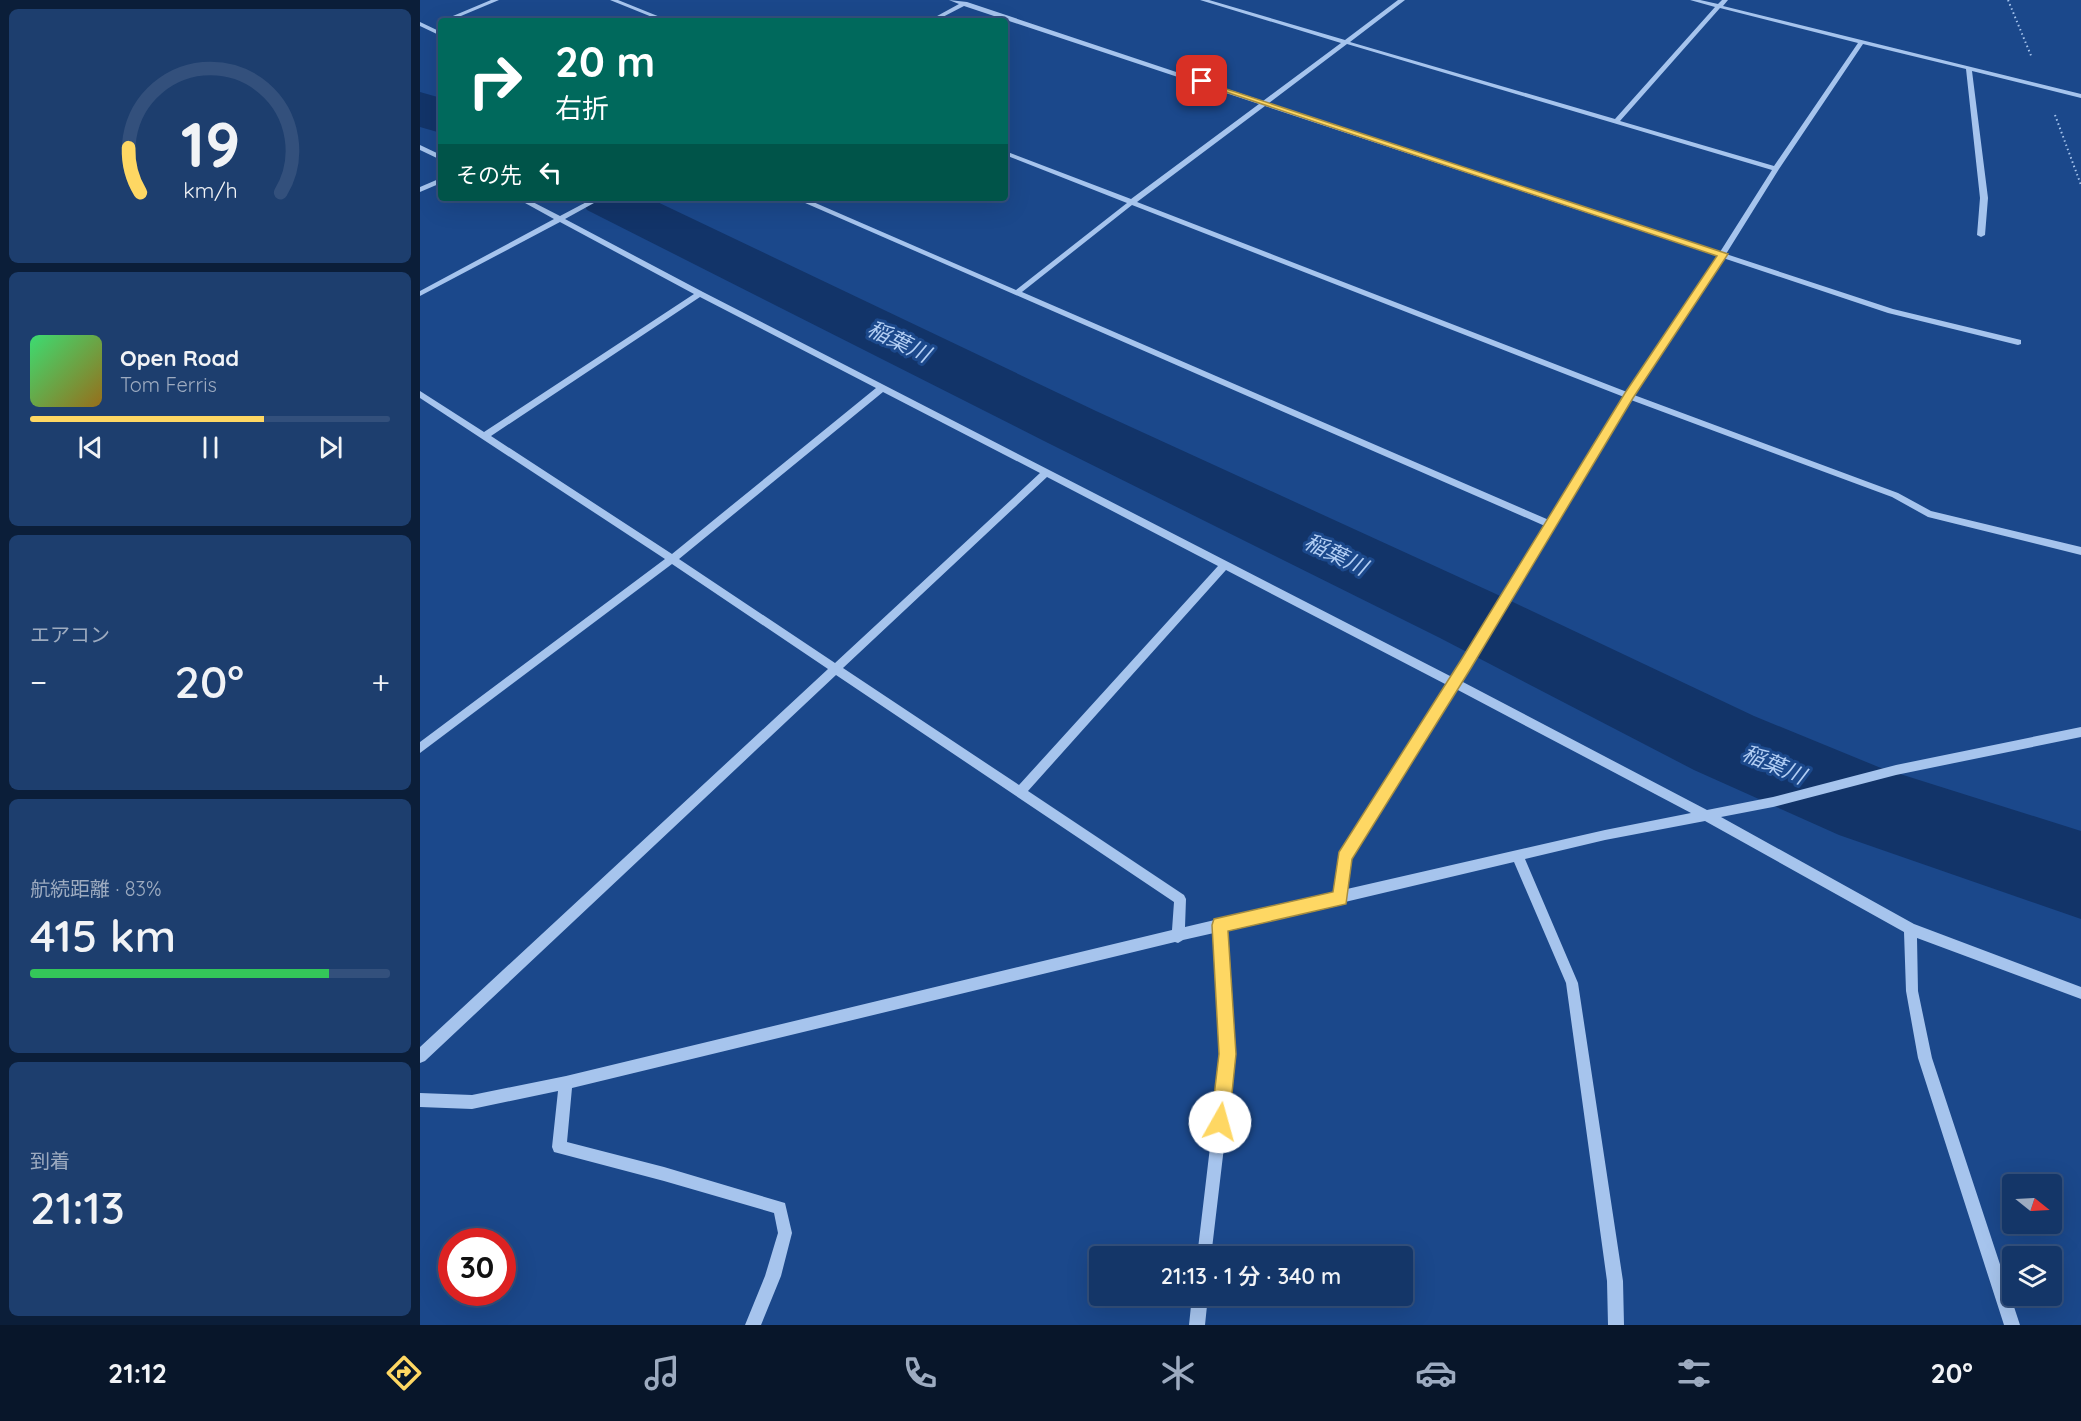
<!DOCTYPE html>
<html lang="ja">
<head>
<meta charset="utf-8">
<style>
	:root { --surface:#143668; --page:#1d3e6e; --text:#f1f3f6; --muted:#9dabc0; --line:#33507c; --accent:#fed763 }
	body { margin:0; font-family:Quicksand,"Noto Sans JP",sans-serif; background:var(--page); color:var(--text); height:100vh; display:flex; flex-direction:column; font-size:22px; white-space:nowrap }
	* { box-sizing:border-box; margin:0 }
	p { font-size:20px; color:var(--muted) }
	.icon { flex:none; width:33px; height:33px; fill:none; stroke:currentColor; stroke-width:2; stroke-linecap:round; stroke-linejoin:round }
	.map { position:relative; flex:1; overflow:hidden }
	.details { display:flex; flex-direction:column; gap:9px; padding:9px; background:#0b1e39; width:420px }
	.details>* { flex:none }
	.banner { position:absolute; left:18px; top:18px; width:570px; height:183px; border-radius:6px; box-shadow:0 6px 24px #0002,0 0 0 2px var(--line); background:#00695c; color:#fff; overflow:hidden }
	.needle { width:39px; rotate:108deg }
	.fabs { position:absolute; left:1582px; top:1174px; display:grid; gap:12px }
	.fabs a { display:grid; place-items:center; width:60px; height:60px; border-radius:6px; background:var(--surface); box-shadow:0 6px 24px #0002,0 0 0 2px var(--line); font-size:30px }
	.speed { position:absolute; left:18px; top:1228px; display:flex; gap:12px; font-size:30px; font-weight:700; text-align:center }
	.speed>* { display:grid; place-content:center; width:78px; height:78px; border-radius:50%; background:var(--surface); box-shadow:0 6px 24px #0002,0 0 0 2px var(--line); line-height:1 }
	.speed .limit { border:9px solid #d22; background:#fff; color:#111 }
	.pin { position:absolute; display:grid; place-items:center; width:51px; height:51px; color:#fff; margin:-26px; border-radius:12px; box-shadow:0 3px 9px #0006 }
	.me { position:absolute; width:66px; margin:-33px; rotate:7deg; stroke-linejoin:round; filter:drop-shadow(0 0 4px #0008) }
	.turn { display:flex; align-items:center; gap:21px; height:126px; padding:0 18px; font-size:27px }
	.turn .icon { width:78px; height:78px; stroke-width:2.5 }
	.turn b { display:block; font-size:42px; line-height:51px }
	.then { display:flex; align-items:center; height:57px; padding:0 18px; background:#0003; gap:12px; font-size:22px }
	.big { font-size:45px; font-weight:600; line-height:1.1 }
	.details .widget { flex:1; display:flex; flex-direction:column; justify-content:center; gap:9px; min-width:0; padding:0 21px; border-radius:9px; background:var(--page) }
	.details .dial { align-items:center; gap:0 }
	.dial svg { height:156px; overflow:visible; fill:none; stroke:var(--line); stroke-width:7; stroke-linecap:round; text-anchor:middle }
	.dial text { fill:var(--text); stroke:none }
	.song { display:flex; align-items:center; gap:18px }
	.cover { width:72px; height:72px; border-radius:9px; background:linear-gradient(135deg,hsl(140 70% 55%),hsl(40 70% 35%)) }
	.played { height:6px; border-radius:3px; background:linear-gradient(90deg,var(--accent) 65%,var(--line) 65%) }
	.keys { display:flex; justify-content:space-around; direction:ltr }
	.heat { display:flex; justify-content:space-between; align-items:center; font-size:33px; direction:ltr }
	.charge { height:9px; border-radius:4px; background:linear-gradient(90deg,#34c759 83%,var(--line) 0) }
	.trip { position:absolute; left:669px; top:1246px; width:324px; height:60px; border-radius:6px; background:var(--surface); box-shadow:0 6px 24px #0002,0 0 0 2px var(--line); font-weight:600; line-height:60px; text-align:center }
	.tabs { display:flex; height:96px; justify-content:space-around; align-items:center; background:#08162a; color:var(--muted) }
	.tabs .icon { width:42px; height:42px }
	.tabs .active { color:var(--accent) }
	.tabs b { font-size:27px; color:var(--text) }
	main { display:flex; flex:1; min-height:0 }
	.map>svg:first-child { display:block }
	.lines { fill:none; stroke-linecap:round; stroke-linejoin:round }
	.river { fill:#123469; fill-rule:evenodd }
	.path { stroke:#a6c4ed; stroke-width:2; stroke-dasharray:1.5 3; stroke-linecap:butt }
	.minor { fill:#a6c4ed; fill-rule:evenodd }
	.route { fill:#fed763; stroke:#a58c40; stroke-width:1.5 }
	.labels { text-anchor:middle; dominant-baseline:central; stroke-width:6; stroke-linejoin:round; paint-order:stroke }
	.water-label { font-size:22px; font-style:italic; fill:#b2cef4; stroke:#1b488b }
</style>
</head>
<body>
<main>
<section class="details">
<div class="widget dial"><svg viewBox="0 0 100 80">
<path d="M14 69A42 42 0 1 1 86 69"/>
<path d="M14 69A42 42 0 0 1 8 46" stroke="#fed763"/>
<text x="50" y="56" font-size="32" font-weight="700">19</text>
<text x="50" y="72" font-size="11">km/h</text>
</svg></div>
<div class="widget">
<div class="song"><i class="cover"></i><div><b>Open Road</b><p>Tom Ferris</p></div></div>
<div class="played"></div>
<div class="keys"><svg class="icon" aria-label="previous" viewBox="0 0 24 24"><path d="M18 5L8 12l10 7zM5 5v14"/></svg><svg class="icon" aria-label="pause" viewBox="0 0 24 24"><path d="M8 5v14M16 5v14"/></svg><svg class="icon" aria-label="next" viewBox="0 0 24 24"><path d="M6 5l10 7-10 7zM19 5v14"/></svg></div>
</div>
<div class="widget"><p>エアコン</p>
<div class="heat"><a>−</a><b class="big">20°</b><a>+</a></div>
</div>
<div class="widget"><p>航続距離 · 83%</p><b class="big">415 km</b><div class="charge"></div></div>
<div class="widget"><p>到着</p><b class="big">21:13</b></div>
</section>
<div class="map">
<svg width="1661" height="1325" viewBox="0 0 1661 1325">
	<rect width="100%" height="100%" fill="#1b488b"/>
	<g class="lines">
		<path class="river" d="M0,92L21,98V133L0,127Z
			M159,198H229L676,411L1076,594L1334,716L1461,768L1661,831V919L1419,835L1274,770L1020,638L628,443L167,210Z"/>
		<path class="path" d="M1588,0L1612,58
			M1635,115L1661,185"/>
		<path class="minor" d="M71,0H79L29,21H21Z
			M190,0H198L250,21H242Z
			M529,0L547,2L843,101L921,43L780,0H789L925,40L978,0H985L930,42L1195,119L1295,7L1270,0H1280L1298,4L1302,0H1308L1303,6L1661,94V98L1552,71L1568,198L1565,235L1561,237L1557,235L1560,198L1546,69L1443,44L1359,169L1306,254L1473,309L1601,340V344L1598,345L1468,313L1303,258L1214,395L1478,493L1511,511L1661,547V555L1508,517L1472,497L1211,400L1041,681L1287,810L1353,797L1476,765L1661,727V737L1476,775L1353,807L1301,817L1494,924L1661,987V999L1497,938L1498,991L1512,1058L1600,1325H1584L1498,1058L1486,991L1484,932L1285,821L1185,840L1105,859L1158,983L1203,1281L1204,1325H1188L1187,1281L1146,983L1094,862L807,930L815,1054L791,1257H777L801,1054L794,933L763,940L758,943L755,942L152,1088L147,1142L244,1167L365,1203L372,1233L361,1276L341,1325H325L345,1276L358,1233L354,1213L244,1181L134,1152L132,1147L138,1091L52,1109L0,1107V1093L52,1095L146,1076L752,930L754,902L416,675L5,1061L0,1063V1047L408,669L252,564L0,753V742L245,559L0,398V391L64,432L274,294L140,222L0,296V291L134,219L96,198H105L140,216L174,198H183L145,219L283,292L1032,677L1125,526L376,199L374,198H384L596,290L707,203L585,155V151L711,199L839,104L544,6L515,21H508L539,4ZM1300,8L1438,43L1354,166L1200,121ZM927,44L1352,170L1300,252L849,103ZM845,106L1297,256L1207,392L717,202ZM712,205L1204,397L1129,520L602,292ZM280,297L456,388L252,554L71,436ZM463,392L620,473L415,663L259,559ZM627,477L798,566L599,785L423,668ZM806,570L1027,685L920,853L914,892L765,927L766,899L764,895L608,791ZM1036,689L1271,813L1185,830L927,889L930,858Z
			M0,22L21,32V36L0,26Z
			M0,145L21,155V160L0,150Z
			M21,178V183L0,192V187Z
			M772,1296H788L785,1325H769Z"/>
	</g>
	<path class="route" d="M779,80L1308,254L1213,398L1051,668L932,859L926,904L808,931L816,1054L809,1122L806,1128L800,1131L793,1128L791,1122L799,1054L792,925L794,919L913,892L919,852L1041,660L1205,393L1297,256L779,83Z"/>
	<g class="labels">
		<g class="water-label">
			<text transform="translate(479 341) rotate(26)">稲葉川</text>
			<text transform="translate(916 554) rotate(26)">稲葉川</text>
			<text transform="translate(1354 764) rotate(23)">稲葉川</text>
		</g>
	</g>
</svg>
<div class="fabs">
<a><svg class="needle" viewBox="-14 -14 28 28"><path d="M0-13l5 13h-10z" fill="#e53935"/><path d="M0 13l5-13h-10z" fill="#9dabc0"/></svg></a>
<a><svg class="icon" aria-label="layers" viewBox="0 0 24 24"><path d="M12 4l9 5-9 5-9-5zM3 14l9 5 9-5"/></svg></a>
</div>
<div class="speed"><div class="limit">30</div></div>
<div class="pin" style="left:782px;top:81px;background:#d93025"><svg class="icon" aria-label="arrive" viewBox="0 0 24 24"><path d="M6 21V4h12l-3 4 3 4H6"/></svg></div>
<svg class="me" style="left:800px;top:1122px" viewBox="-20 -20 40 40"><circle r="19" fill="#fff"/><path d="M0-13L10 11 0 6-10 11z" fill="#fed763"/></svg>
<div class="trip">21:13 · 1 分 · 340 m</div>
<div class="banner">
<div class="turn"><svg class="icon" aria-label="right" viewBox="0 0 24 24"><path d="M7 20v-9h11M14 6l5 5-5 5"/></svg><div><b>20 m</b>右折</div></div>
<div class="then">その先<svg class="icon" aria-label="left" viewBox="0 0 24 24"><path d="M17 20v-9H6M10 6l-5 5 5 5"/></svg></div>
</div>
</div>
</main>
<nav class="tabs">
<b>21:12</b>
<svg class="icon active" aria-label="directions" viewBox="0 0 24 24"><path d="M12 3l9 9-9 9-9-9zM9 14v-3h6M13 9l2 2-2 2"/></svg>
<svg class="icon" aria-label="music" viewBox="0 0 24 24"><path d="M9 18V5l10-2v13"/><circle cx="6" cy="18" r="3"/><circle cx="16" cy="16" r="3"/></svg>
<svg class="icon" aria-label="phone" viewBox="0 0 24 24"><path d="M5 4h4l2 5-3 2q2 4 5 5l2-3 5 2v4C11 20 4 13 5 4z"/></svg>
<svg class="icon" aria-label="climate" viewBox="0 0 24 24"><path d="M12 3v18M4 7l16 10M4 17L20 7"/></svg>
<svg class="icon" aria-label="car" viewBox="0 0 24 24"><path d="M5 17H2v-5l4-1 3-4h7l3 4 3 1v5h-3M9 17h6M6 11h13"/><circle cx="7" cy="17" r="2"/><circle cx="17" cy="17" r="2"/></svg>
<svg class="icon" aria-label="filters" viewBox="0 0 24 24"><path d="M4 7h16M4 17h16"/><circle cx="9" cy="7" r="2"/><circle cx="15" cy="17" r="2"/></svg>
<b>20°</b>
</nav>
</body>
</html>
